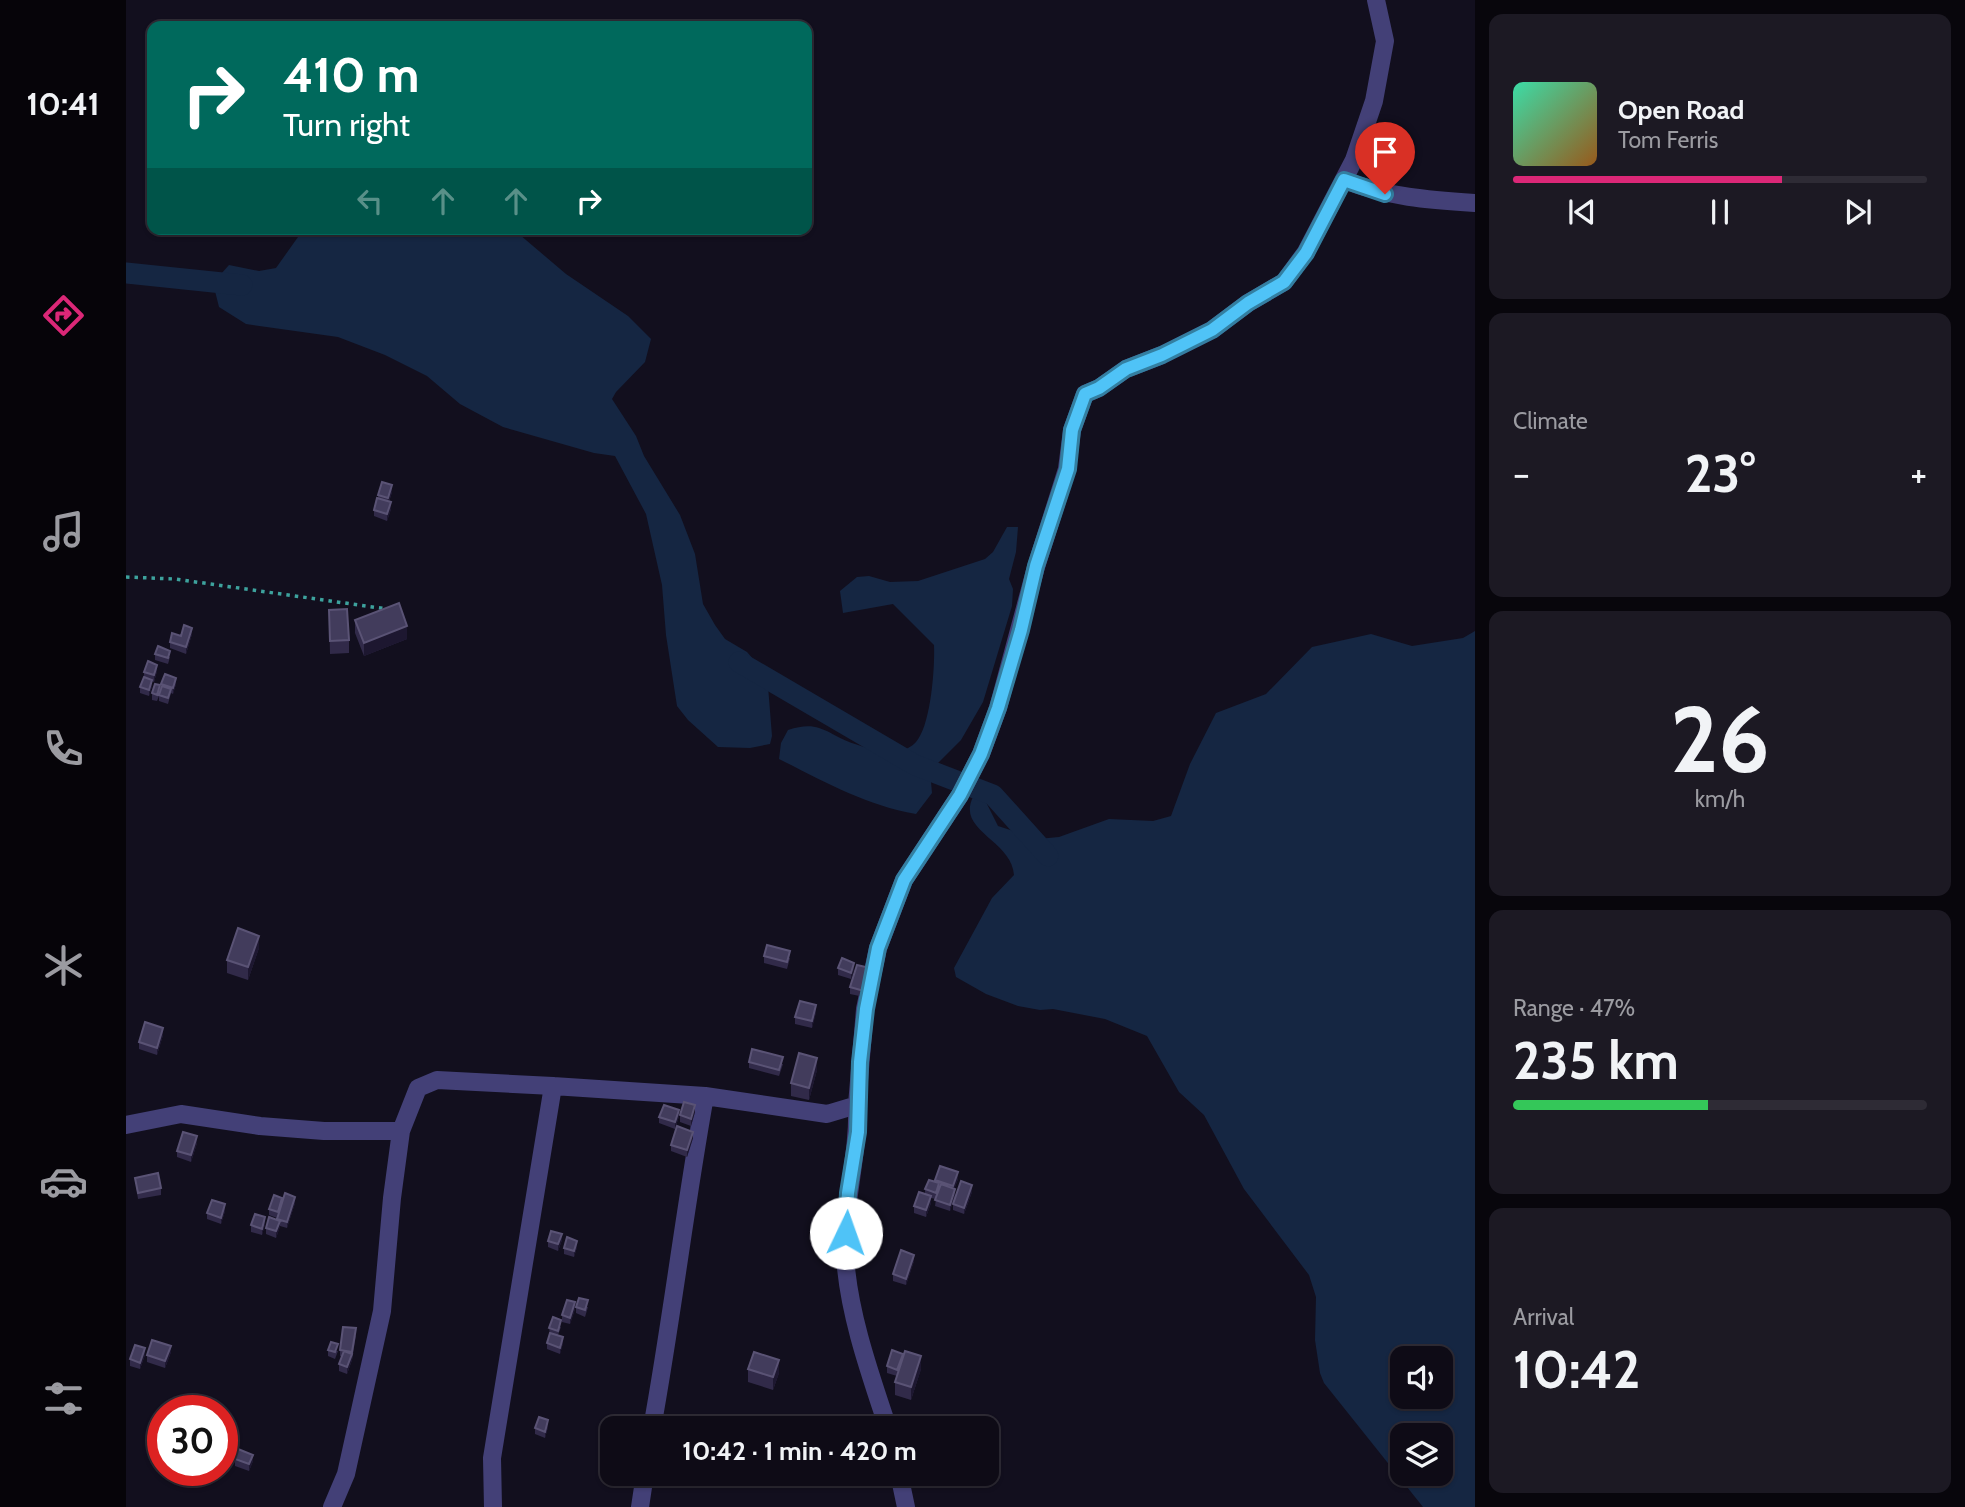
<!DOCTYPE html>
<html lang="en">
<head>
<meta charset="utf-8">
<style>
	:root { --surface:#0e0b16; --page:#1c1923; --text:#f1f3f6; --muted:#9b9ba1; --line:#2e2b35; --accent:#db2777 }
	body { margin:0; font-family:Cabin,sans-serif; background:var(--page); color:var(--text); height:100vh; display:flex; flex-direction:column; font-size:26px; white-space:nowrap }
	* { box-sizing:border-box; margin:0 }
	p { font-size:23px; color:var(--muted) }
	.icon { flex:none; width:38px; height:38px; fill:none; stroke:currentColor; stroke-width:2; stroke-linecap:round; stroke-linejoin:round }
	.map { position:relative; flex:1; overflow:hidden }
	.details { display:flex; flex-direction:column; gap:14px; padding:14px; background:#08060c; width:490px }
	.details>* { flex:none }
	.hud { position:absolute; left:21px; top:21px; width:665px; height:214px; border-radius:14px; box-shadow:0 2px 5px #0004,0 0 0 2px var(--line); background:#00695c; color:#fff; overflow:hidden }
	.fabs { position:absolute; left:1264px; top:1346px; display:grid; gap:14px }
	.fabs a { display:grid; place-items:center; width:63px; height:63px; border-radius:14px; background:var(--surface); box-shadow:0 2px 5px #0004,0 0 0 2px var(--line); font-size:35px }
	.speed { position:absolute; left:21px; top:1395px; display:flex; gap:14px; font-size:35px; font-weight:700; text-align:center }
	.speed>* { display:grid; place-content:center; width:91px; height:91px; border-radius:50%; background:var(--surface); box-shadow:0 2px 5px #0004,0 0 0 2px var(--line); line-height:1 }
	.speed .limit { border:10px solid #d22; background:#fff; color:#111 }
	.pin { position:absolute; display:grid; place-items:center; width:60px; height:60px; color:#fff; margin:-72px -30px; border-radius:50% 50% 50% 0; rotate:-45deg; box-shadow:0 0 7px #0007 }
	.pin .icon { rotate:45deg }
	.me { position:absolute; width:77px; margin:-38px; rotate:3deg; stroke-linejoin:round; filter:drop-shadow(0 0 5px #0008) }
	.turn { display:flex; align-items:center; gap:24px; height:147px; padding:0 21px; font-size:32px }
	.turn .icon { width:91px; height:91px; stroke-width:2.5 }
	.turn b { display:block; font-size:49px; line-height:60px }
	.lanes { display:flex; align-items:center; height:66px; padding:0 21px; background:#0003; justify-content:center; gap:35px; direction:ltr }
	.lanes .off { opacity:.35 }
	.big { font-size:52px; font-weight:700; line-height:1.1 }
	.details .tile { flex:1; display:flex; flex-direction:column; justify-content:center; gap:10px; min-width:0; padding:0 24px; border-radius:14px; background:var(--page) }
	.details .dial { align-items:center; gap:0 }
	.dial b { font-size:91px; line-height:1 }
	.song { display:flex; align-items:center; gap:21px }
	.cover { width:84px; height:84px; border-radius:10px; background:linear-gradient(135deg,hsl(160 70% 55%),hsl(30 70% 35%)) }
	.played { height:7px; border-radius:4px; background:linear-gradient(90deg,var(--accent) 65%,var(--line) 65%) }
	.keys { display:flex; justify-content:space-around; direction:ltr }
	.heat { display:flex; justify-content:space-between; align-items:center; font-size:38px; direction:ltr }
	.charge { height:10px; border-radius:5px; background:linear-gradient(90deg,#34c759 47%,var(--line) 0) }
	.trip { position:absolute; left:474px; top:1416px; width:399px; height:70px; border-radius:14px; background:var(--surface); box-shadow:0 2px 5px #0004,0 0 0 2px var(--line); font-weight:700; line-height:70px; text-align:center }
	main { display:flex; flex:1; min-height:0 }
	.tabs { display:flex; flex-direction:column; width:126px; justify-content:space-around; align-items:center; background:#060409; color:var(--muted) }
	.tabs .icon { width:49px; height:49px }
	.tabs .active { color:var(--accent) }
	.tabs b { font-size:32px; color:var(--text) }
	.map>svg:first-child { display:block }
	.water { fill:#152642; fill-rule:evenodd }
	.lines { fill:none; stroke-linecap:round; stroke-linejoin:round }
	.canal { stroke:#152642; stroke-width:21 }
	.path { stroke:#3da29d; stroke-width:3.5; stroke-dasharray:3.5 5; stroke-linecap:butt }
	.minor { stroke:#434077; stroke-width:18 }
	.wall { fill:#312a49 }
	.shaded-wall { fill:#1d1730 }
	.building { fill:#423c5c; stroke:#5a5375; stroke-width:2 }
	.route-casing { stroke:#337fa1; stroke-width:18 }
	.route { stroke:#4fc3f7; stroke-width:12 }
</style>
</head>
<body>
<main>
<nav class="tabs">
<b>10:41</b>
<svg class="icon active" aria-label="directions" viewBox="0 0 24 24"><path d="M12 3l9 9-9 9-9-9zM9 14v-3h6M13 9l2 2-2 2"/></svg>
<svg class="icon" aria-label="music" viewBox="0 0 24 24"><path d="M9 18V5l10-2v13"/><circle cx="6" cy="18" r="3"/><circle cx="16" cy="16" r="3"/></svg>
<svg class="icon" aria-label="phone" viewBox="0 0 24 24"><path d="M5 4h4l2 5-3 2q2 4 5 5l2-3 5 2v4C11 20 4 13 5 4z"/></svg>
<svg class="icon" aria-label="climate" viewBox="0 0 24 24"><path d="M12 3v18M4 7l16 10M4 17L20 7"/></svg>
<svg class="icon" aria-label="car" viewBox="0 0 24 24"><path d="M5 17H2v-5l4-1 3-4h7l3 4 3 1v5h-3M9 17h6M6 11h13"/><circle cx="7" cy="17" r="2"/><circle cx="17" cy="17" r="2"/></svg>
<svg class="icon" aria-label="filters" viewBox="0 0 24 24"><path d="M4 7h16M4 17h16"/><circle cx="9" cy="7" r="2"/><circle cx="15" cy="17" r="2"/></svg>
</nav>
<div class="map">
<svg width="1349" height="1507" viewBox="0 0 1349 1507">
	<rect width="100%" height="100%" fill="#120f1e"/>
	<path class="water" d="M174,229H387L440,274L502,316L525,339L519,362L490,392L486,399L510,436L518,456L554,515L569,554L577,604L589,625L599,639L621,652L634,667L642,686L646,736L644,744L624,748L592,747L562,720L551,706L540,635L536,585L520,514L489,456L468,453L377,427L334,404L301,376L259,355L212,337L120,324L93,307L87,283L103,265L133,271L150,268L172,237Z
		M881,527H892L890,552L883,579L887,589L886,606L857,702L835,740L804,771L806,793L790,814C739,805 699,782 653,759L655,743L662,730C694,719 700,734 729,744C743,749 757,752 771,754C777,750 786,747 790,742C805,725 809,667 808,645L767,604L717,613L714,591L731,577L743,576L764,582L792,581L859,559L867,552Z
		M1349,631V1507H1297L1198,1383L1194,1373L1189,1340L1190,1297L1183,1275L1118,1189L1078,1115L1053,1092L1021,1036L979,1019L927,1009L914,1010L892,1006L860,994L830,977L828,968L866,898L888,875C886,840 830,831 847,797L857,796L872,826L912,839L933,837L983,819L1027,821L1045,816L1064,764L1090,713L1140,694L1186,647L1245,634L1286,646L1337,638ZM1276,1358H1314V1396H1276ZM1276,1435H1314V1474H1276Z"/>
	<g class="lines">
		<path class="canal" d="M0,273L116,285
			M613,662L789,765L867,795L922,856"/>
		<path class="path" d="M0,577L49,579L261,609"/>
		<path class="minor" d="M1218,180C1261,197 1303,200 1349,203
			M731,1105C733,1155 717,1204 719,1255C722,1312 744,1374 762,1428
			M0,1125L55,1114L134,1126L198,1131H275
			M526,1428C546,1318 559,1207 579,1096
			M773,1474L780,1507
			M206,1507L220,1474L256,1311L266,1198L275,1131L292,1088L311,1080L427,1086L579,1096L701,1114L731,1105L739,1009L752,948L778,880L834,795L855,754L872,708L910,567L941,469L946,430L959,394L973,388L1000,369L1036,355L1086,330L1122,303L1158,282L1180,252L1228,160L1248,101L1259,41L1250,0
			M367,1507L366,1458L427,1086
			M514,1507L519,1474"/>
	</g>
	<path class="wall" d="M266,492L263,502L265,509L261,521L248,516V510L252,498V495Z
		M203,610L223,640V653L204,654Z
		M229,620L281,639L238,656L229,633Z
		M66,634L60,654L44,648V642L55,636Z
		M29,654L44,657L42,664L29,660Z
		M31,671L28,682L26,681V686L23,696L14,693V687L18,677V672Z
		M35,684H50L47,694L45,693L42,704L33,701V696L31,701L26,700V693L34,691Z
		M133,948L122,980L101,973V960Z
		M638,956L664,958L661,969L638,963Z
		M712,968L728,969L725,979L712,975Z
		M744,975L738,997L724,994V987Z
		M690,1012L686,1028L669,1024V1017Z
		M37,1035L31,1055L13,1049V1042Z
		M623,1062L657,1064L653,1076L623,1068Z
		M691,1070L683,1100L665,1096V1083Z
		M569,1112L565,1126L554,1122V1115Z
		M553,1116L549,1129L533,1123V1117Z
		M567,1138L561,1157L545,1151V1145Z
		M71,1143L65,1162L51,1157V1151Z
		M9,1178L35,1188V1195L12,1199Z
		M832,1179L828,1189L829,1195L824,1211L809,1206L810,1199L805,1198V1203L800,1217L788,1213V1206L799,1194V1189L809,1182V1180Z
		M846,1192L838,1214L827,1210V1204Z
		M156,1203H169L161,1228L154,1226L150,1238L140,1234V1228L151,1220V1218L143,1215V1209Z
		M99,1211L95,1224L81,1219V1213Z
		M139,1224L136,1235L125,1232V1225Z
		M436,1240L432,1251L422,1247V1241Z
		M451,1247L448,1257L438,1254V1248Z
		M788,1261L780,1285L767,1281V1274Z
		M450,1307H462L459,1317L450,1313Z
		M449,1309L444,1324L436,1322V1315Z
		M435,1327L432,1335L437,1343L434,1354L421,1349V1343L424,1334L423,1328Z
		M230,1335L226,1360L221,1374L213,1371V1364L216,1357L214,1356V1350Z
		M202,1350L212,1351L209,1359L202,1356Z
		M45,1352L39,1368L21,1362V1355Z
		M19,1355L14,1369L4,1366V1359Z
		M777,1359L795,1369L785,1400L769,1395V1382L771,1376L761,1373V1366Z
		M622,1369L653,1373L647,1390L622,1382Z
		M422,1427L419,1438L409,1434V1428Z
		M109,1459L127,1461L123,1471L109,1466Z"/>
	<path class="shaded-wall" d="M266,485V492L262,504V498Z
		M265,502V509L261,521V514Z
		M281,626V639L238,656V643Z
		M66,628V634L60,654V647Z
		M31,665V671L28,682V675Z
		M50,678V684L47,694V688Z
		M26,680V686L23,696V690Z
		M133,936V948L122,980V967Z
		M728,963V969L725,979V973Z
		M744,968V975L738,997V991Z
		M690,1005V1012L686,1028V1021Z
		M37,1028V1035L31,1055V1048Z
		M691,1058V1070L683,1100V1088Z
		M569,1105V1112L565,1126V1119Z
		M553,1110V1116L549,1129V1122Z
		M567,1132V1138L561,1157V1150Z
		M71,1136V1143L65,1162V1155Z
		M832,1172V1179L827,1193V1186Z
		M846,1185V1192L838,1214V1208Z
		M829,1189V1195L824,1211V1205Z
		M805,1196V1203L800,1217V1210Z
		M169,1197V1203L161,1228V1222Z
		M99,1204V1211L95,1224V1218Z
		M139,1217V1224L136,1235V1229Z
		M154,1221V1227L150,1238V1231Z
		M436,1234V1240L432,1251V1244Z
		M451,1241V1247L448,1257V1251Z
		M788,1255V1261L780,1285V1279Z
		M449,1302V1309L444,1324V1318Z
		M437,1337V1343L434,1354V1348Z
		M45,1346V1352L39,1368V1361Z
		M19,1348V1355L14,1369V1363Z
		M226,1354V1360L221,1374V1367Z
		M795,1356V1369L785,1400V1387Z
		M653,1360V1373L647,1390V1377Z
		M422,1420V1427L419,1438V1432Z
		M127,1455V1461L123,1471V1464Z"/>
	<path class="building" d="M256,482L266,485L262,498L252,495Z
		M251,498L265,502L261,514L248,510Z
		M273,603L281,626L238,643L229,620Z
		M221,609L223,640L204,641L203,610Z
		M58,625L66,628L60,647L44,642L46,633L55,636Z
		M32,646L44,651L42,658L29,654Z
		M22,661L31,665L28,675L18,672Z
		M39,674L50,678L47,688L35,684Z
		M18,677L26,680L23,690L14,687Z
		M29,684L34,685L31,695L26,693Z
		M36,686L45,689L42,698L33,695Z
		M112,928L133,936L122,967L101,960Z
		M641,945L664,951L661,962L638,956Z
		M716,958L728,963L725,973L712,968Z
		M731,965L744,968L738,991L724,987Z
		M674,1001L690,1005L686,1021L669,1017Z
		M19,1022L37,1028L31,1048L13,1042Z
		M626,1049L657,1057L653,1070L623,1062Z
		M673,1053L691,1058L683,1088L665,1083Z
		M558,1102L569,1105L565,1119L554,1115Z
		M538,1105L553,1110L549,1122L533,1117Z
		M551,1126L567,1132L561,1150L545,1145Z
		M57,1132L71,1136L65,1155L51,1151Z
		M814,1166L832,1172L827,1186L809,1180Z
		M32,1173L35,1188L12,1193L9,1178Z
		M803,1180L813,1183L810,1193L799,1189Z
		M835,1181L846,1185L838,1208L827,1204Z
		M815,1184L829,1189L824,1205L809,1200Z
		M793,1192L805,1196L800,1210L788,1206Z
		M159,1193L169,1197L161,1222L151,1219Z
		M148,1195L156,1198L152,1212L143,1209Z
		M86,1200L99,1204L95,1218L81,1213Z
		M129,1214L139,1217L136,1229L125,1225Z
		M143,1217L154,1221L150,1231L140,1228Z
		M425,1231L436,1234L432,1244L422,1241Z
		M441,1237L451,1241L448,1251L438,1248Z
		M775,1250L788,1255L780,1279L767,1274Z
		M453,1298L462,1300L459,1310L450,1307Z
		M441,1300L449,1302L444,1318L436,1315Z
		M427,1317L435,1320L432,1331L423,1328Z
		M217,1327L230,1328L226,1352L214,1350Z
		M424,1333L437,1337L434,1348L421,1343Z
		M26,1340L45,1346L39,1361L21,1355Z
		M205,1342L212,1344L209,1352L202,1350Z
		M9,1345L19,1348L14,1363L4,1359Z
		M766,1350L777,1354L771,1370L761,1366Z
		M218,1351L226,1354L221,1367L213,1364Z
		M779,1351L795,1356L785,1387L769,1382Z
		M628,1352L653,1360L647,1377L622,1369Z
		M413,1417L422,1420L419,1432L409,1428Z
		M112,1449L127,1455L123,1464L109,1459Z"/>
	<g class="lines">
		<g class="route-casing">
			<path id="route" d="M720,1233L722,1193L732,1132L734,1062L740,1009L752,948L778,880L834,795L855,754L872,708L895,630L910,566L942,469L946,430L959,394L973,388L1000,369L1036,355L1086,330L1122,303L1158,282L1180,253L1218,180L1259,194"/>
		</g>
		<use href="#route" class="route"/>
	</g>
</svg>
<div class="fabs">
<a><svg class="icon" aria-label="sound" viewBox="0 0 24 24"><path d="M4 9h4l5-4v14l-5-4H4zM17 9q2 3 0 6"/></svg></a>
<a><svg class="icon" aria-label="layers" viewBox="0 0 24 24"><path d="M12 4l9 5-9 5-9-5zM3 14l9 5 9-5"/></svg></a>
</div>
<div class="speed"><div class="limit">30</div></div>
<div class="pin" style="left:1259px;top:194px;background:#d93025"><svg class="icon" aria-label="arrive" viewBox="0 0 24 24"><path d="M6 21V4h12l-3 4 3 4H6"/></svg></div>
<svg class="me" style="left:720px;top:1233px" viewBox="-20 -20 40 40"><circle r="19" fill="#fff"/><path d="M0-13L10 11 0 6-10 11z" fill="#4fc3f7"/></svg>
<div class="trip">10:42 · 1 min · 420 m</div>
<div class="hud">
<div class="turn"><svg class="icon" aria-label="right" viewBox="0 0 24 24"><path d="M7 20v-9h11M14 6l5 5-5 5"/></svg><div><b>410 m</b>Turn right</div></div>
<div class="lanes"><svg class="icon off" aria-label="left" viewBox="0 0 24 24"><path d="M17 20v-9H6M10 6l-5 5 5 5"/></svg><svg class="icon off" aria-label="ahead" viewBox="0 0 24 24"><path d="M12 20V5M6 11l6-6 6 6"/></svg><svg class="icon off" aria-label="ahead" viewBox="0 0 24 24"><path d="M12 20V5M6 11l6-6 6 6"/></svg><svg class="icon" aria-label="right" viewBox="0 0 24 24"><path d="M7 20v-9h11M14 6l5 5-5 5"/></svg></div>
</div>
</div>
<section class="details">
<div class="tile">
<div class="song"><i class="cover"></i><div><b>Open Road</b><p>Tom Ferris</p></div></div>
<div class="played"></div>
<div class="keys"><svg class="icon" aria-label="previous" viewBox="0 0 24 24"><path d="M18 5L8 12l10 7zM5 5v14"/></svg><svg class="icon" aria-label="pause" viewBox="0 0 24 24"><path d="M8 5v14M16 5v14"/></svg><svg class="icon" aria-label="next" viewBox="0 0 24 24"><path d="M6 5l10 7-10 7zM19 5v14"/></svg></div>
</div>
<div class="tile"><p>Climate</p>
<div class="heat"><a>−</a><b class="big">23°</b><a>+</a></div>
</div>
<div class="tile dial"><b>26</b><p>km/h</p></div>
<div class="tile"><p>Range · 47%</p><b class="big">235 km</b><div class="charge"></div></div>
<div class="tile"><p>Arrival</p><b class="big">10:42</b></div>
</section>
</main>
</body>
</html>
